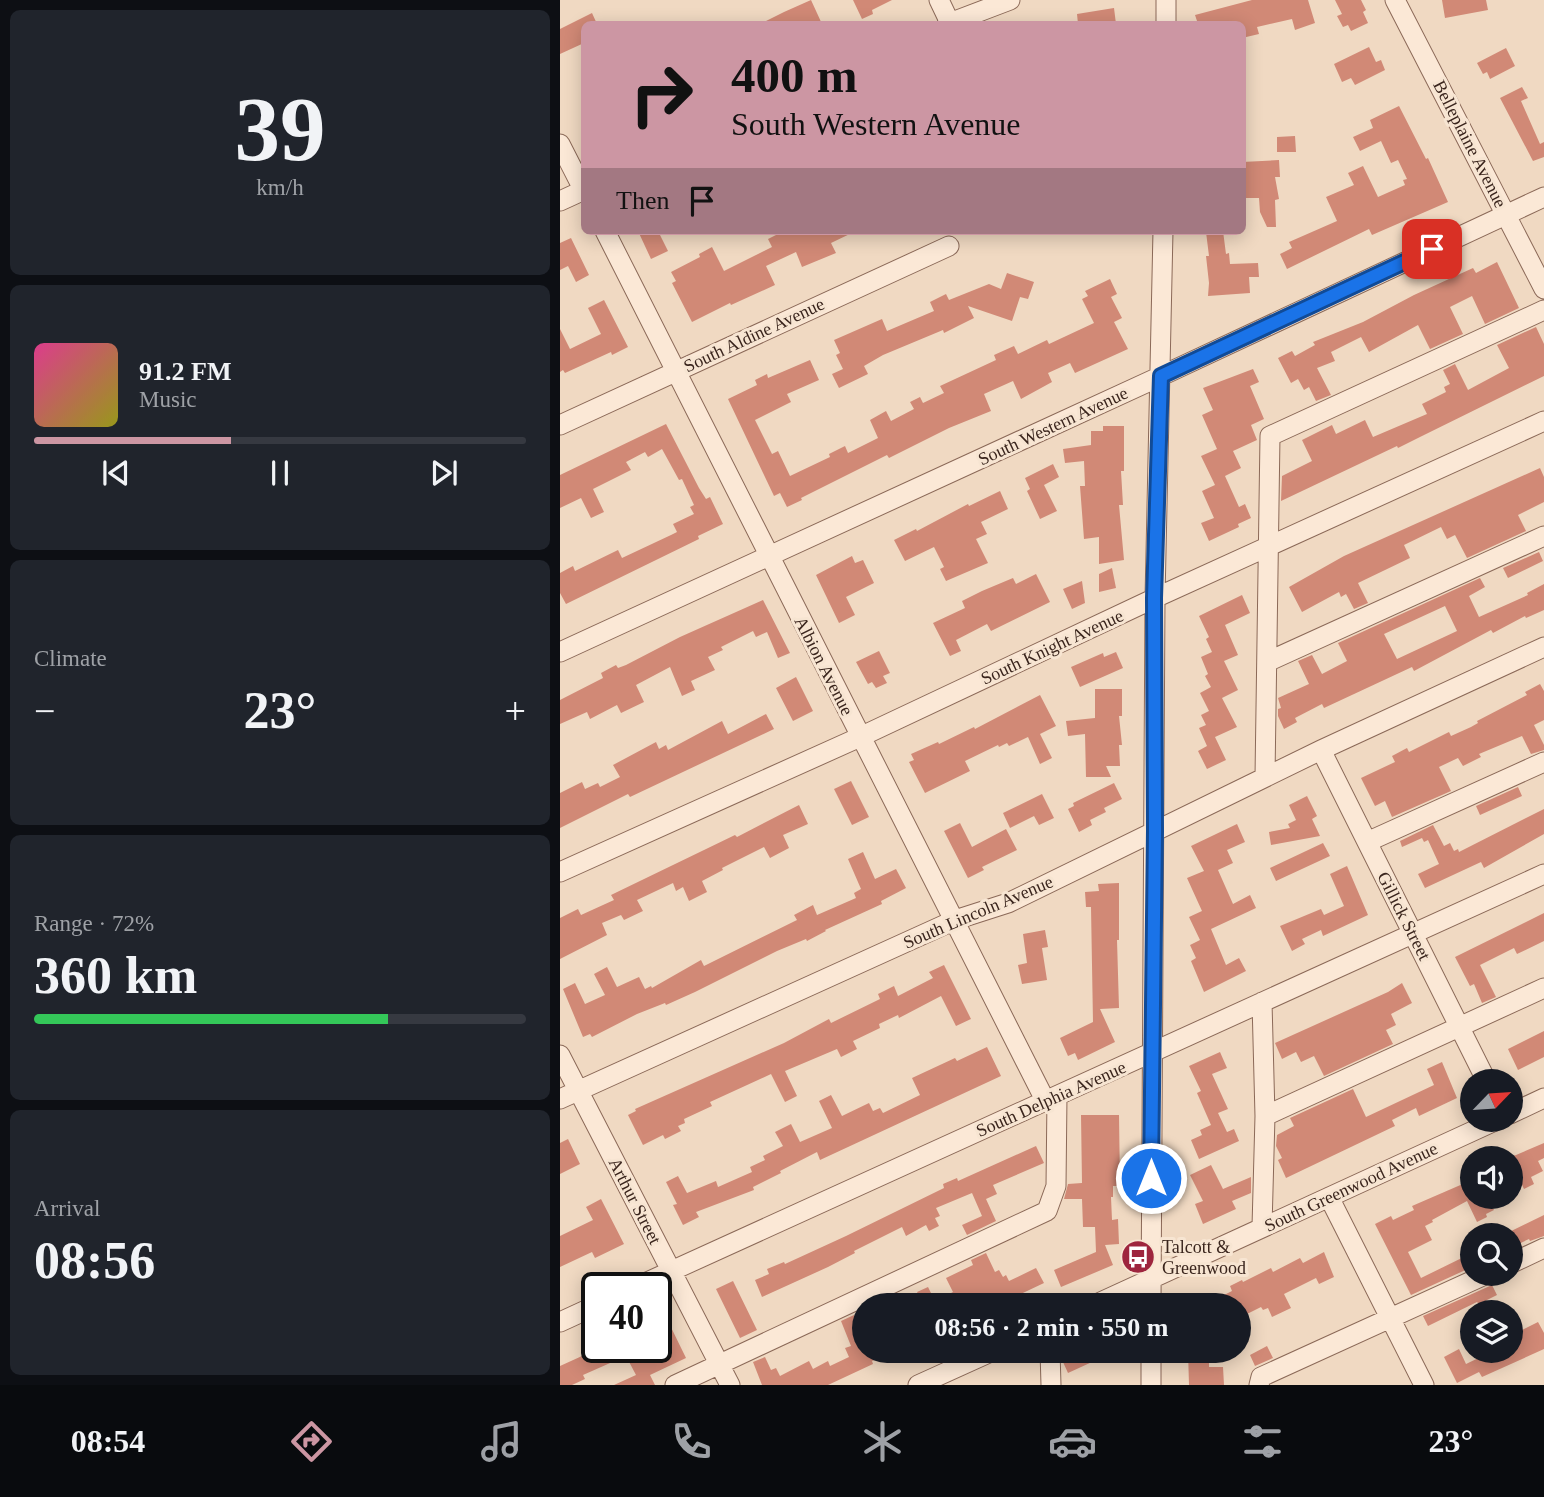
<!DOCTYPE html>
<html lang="en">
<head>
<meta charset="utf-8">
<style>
	:root { --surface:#171b24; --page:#20242c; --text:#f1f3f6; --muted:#9ea1a6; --line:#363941; --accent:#cc96a3 }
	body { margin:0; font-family:"Times New Roman",serif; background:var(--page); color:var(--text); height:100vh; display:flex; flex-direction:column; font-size:26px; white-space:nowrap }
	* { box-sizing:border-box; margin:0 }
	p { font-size:23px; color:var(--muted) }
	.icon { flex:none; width:38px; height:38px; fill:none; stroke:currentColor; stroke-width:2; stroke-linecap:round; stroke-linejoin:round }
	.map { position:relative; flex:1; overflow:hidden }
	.sheet { display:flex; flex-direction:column; gap:10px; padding:10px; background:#0d0f14; width:560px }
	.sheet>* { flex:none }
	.top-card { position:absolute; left:21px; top:21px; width:665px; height:214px; border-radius:10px; box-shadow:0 4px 18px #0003; background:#cc96a3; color:#111; overflow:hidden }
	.needle { width:46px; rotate:65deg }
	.fabs { position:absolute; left:900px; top:1069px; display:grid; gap:14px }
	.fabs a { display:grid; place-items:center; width:63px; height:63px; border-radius:50%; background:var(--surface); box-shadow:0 4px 18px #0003; font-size:35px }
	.speed { position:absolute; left:21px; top:1272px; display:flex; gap:14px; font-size:35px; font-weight:700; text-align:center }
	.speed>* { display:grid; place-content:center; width:91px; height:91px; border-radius:50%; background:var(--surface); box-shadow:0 4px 18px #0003; line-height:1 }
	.speed .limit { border:4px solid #111; border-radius:10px; background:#fff; color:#111 }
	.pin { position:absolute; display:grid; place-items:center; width:60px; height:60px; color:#fff; margin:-30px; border-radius:14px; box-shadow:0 4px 10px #0006 }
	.me { position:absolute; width:77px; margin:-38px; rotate:0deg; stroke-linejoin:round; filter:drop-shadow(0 0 5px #0008) }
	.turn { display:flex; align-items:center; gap:24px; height:147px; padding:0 35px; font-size:32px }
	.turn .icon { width:91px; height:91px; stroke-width:2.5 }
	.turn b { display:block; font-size:49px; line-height:60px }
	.then { display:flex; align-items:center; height:66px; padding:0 35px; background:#0003; gap:14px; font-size:26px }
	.big { font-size:52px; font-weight:700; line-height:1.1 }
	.sheet .card { flex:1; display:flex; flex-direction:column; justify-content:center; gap:10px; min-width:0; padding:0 24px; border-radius:10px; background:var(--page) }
	.sheet .dial { align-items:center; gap:0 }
	.dial b { font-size:91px; line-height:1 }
	.song { display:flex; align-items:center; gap:21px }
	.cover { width:84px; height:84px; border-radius:10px; background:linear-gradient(135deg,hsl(330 70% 55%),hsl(60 70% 35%)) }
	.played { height:7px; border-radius:4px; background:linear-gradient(90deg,var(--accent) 40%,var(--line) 40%) }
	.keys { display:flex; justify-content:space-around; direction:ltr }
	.heat { display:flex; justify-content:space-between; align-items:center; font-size:38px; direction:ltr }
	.charge { height:10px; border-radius:5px; background:linear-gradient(90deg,#34c759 72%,var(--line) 0) }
	.trip { position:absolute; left:292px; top:1293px; width:399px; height:70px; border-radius:35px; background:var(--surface); box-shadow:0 4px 18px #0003; font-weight:700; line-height:70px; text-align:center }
	.tab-bar { display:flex; height:112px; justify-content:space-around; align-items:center; background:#090b0e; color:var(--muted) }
	.tab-bar .icon { width:49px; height:49px }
	.tab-bar .current { color:var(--accent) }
	.tab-bar b { font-size:32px; color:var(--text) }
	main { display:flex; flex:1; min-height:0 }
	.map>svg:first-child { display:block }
	.building { fill:#d18976; fill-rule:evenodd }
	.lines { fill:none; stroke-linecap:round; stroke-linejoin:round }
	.minor-casing { stroke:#8b6958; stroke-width:21 }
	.minor { stroke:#fbe8d6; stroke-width:19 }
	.route-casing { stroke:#114b97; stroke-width:18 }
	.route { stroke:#1a73e8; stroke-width:12 }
	.labels { text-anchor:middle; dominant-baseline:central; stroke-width:6; stroke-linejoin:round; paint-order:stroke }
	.street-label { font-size:18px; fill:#3a251d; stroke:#f7e5d2 }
	.poi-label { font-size:18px; fill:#3a251d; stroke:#f7e5d2; text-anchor:start }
</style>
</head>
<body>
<main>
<section class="sheet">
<div class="card dial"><b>39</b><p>km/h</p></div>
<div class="card">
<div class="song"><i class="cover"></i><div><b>91.2 FM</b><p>Music</p></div></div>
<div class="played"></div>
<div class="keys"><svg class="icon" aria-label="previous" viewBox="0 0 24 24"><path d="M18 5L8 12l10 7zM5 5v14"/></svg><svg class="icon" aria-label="pause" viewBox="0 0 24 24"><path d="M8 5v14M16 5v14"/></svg><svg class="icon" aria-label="next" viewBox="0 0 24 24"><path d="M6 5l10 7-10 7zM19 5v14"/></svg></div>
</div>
<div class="card"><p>Climate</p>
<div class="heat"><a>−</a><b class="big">23°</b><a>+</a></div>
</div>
<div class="card"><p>Range · 72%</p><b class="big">360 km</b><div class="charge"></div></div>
<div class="card"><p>Arrival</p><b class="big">08:56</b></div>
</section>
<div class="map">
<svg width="984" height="1385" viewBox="0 0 984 1385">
	<rect width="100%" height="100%" fill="#f0d9c2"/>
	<path class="building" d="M251,0L262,24H200L224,12Z
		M293,0H332L312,10L313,14L302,19Z
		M692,0H748L755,23L735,30L732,19L697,27L699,34L682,38V24H638L635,15Z
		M775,0H801L806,10L803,12L808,23L791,31L788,25L783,27L777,16L782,14Z
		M882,0H926L928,10L885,18Z
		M554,8L556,24H518L517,14Z
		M32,13L37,24H24V43L0,54V29Z
		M809,47L816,62L821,60L825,70L795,85L791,78L782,82L774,64Z
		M946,48L955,66L930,79L927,72L923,74L917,63Z
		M962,87L968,98L961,101L980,144L984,142V157L973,161L940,98Z
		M839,106L866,159L868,158L888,202L812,235L809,229L727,269L720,254L732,248L729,242L777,221L766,197L794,185L788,173L803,166L818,197L845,185L843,180L847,179L838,160L831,163L821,141L800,151L793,137L813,128L810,120Z
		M735,136L736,152H717V137Z
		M719,160L720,177H715L719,199L715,200L716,227H707L700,212L699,198H682V162Z
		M78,231H98L108,251L91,259Z
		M224,231H296L271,243L276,253L242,267L236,252L206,266L215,285L171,305L170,303L132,322L112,283L116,281L111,272L140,257L139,254L152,247L164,271L212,247L208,239Z
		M663,231L666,254L669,253L670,264L698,263L699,277H689L690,293L648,296L649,283L646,256H649L646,232Z
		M11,238L29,275L16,282L8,266L0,270V243Z
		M937,262L959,308L925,324L912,296L890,307L903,334L870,349L858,325L809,352L801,337L771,352L775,361L757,368L771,395L756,401L749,387L744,390L738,379L731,383L718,358L732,351L735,356L755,345L753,342L803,322L854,295L913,268L916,273Z
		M447,273L474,282L468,299L460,297L452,321L408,306L414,318L384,333L383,330L323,355L304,366L308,374L279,388L272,374L283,369L276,355L280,353L274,340L322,319L327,331L374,311L370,302L386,294L389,300L429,284L441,289Z
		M550,279L557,294L551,297L562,318L554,322L568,349L515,373L510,363L488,373L492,382L461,399L453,381L424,394L431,411L389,428L329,458L327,455L241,498L242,500L227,507L220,493L214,496L168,399L197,385L195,380L207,374L208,378L250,360L259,380L227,394L231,402L195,420L212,454L218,451L230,476L270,457L269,454L285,446L288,453L318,438L310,420L326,411L331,421L354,409L350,402L360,397L363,403L384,393L380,386L436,360L434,355L454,346L458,354L487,340L489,344L534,323L522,299L528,296L525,291Z
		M44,300L68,347L52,355L51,352L5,373L3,370L0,372V329L10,349L41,334L28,308Z
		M976,327L984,344V376L860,437L838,448L837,446L721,501L722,476L752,461L742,440L772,425L776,434L805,420L813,437L867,414L862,404L886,392L884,387L890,384L883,370L895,364L908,390L949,368L937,345Z
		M693,369L699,382L690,386L704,419L691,425L697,440L673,451L681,468L665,476L679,507L685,504L691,518L678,524L679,527L649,541L641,523L654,518L642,491L655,485L641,456L657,449L642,415L653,410L643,388Z
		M106,424L139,488L146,499L150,497L163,524L138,536L139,539L6,604L0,593V573L13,566L15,571L58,550L62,558L111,535L117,532L113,524L134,514L130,507L134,505L122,479L119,480L102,449L88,457L85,452L66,462L71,470L33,489L44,512L31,518L21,498L0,508V475Z
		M543,426H564V471H561L563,505H559L564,560L539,564V537L524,539L520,486H525L524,461L505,463L503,449L531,445V431H543Z
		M493,464L499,477L484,485L497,511L480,519L467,491L470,489L465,478Z
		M980,468L984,477V502L958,515L966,531L907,558L895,535L887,539L881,527L844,545L850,558L798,583L808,603L794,609L786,594L781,597L779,592L742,612L729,587L784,556Z
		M440,491L448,509L421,522L427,534L416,539L428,563L386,581L380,569L384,567L374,547L345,561L334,540L356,529L357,531L408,504L409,506Z
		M979,552L983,561L948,578L943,568Z
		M292,556L295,563L303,560L314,583L286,597L295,615L279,623L256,575Z
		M552,568L556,588L539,592V574Z
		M476,574L490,602L431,631L427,624L396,640L401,651L390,656L373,623L405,608L402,601L422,591L453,578L456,584Z
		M920,578L925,587L909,596L919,617L968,595L967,593L984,584V610L966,618L965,616L933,633L931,630L854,671L852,667L764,708L762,704L735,718L737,722L724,729L718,716V709L721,708L718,698L749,684L738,661L752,655L762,674L787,661L778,643ZM885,606L897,631L837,659L824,634Z
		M522,581L525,603L512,609L503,589Z
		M682,595L690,613L665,625L678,655L664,661L678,690L662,698L677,727L655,737L666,760L647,769L638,751L647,746L639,728L646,725L641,715L649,711L640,693L651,687L645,676L648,674L641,657L652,652L646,639L649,637L639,616Z
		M203,600L230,653L218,658L207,632L196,637L193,631L161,647L163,650L148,657L155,670L131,681L135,690L122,696L110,667L76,685L84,702L61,713L57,705L30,719L27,712L0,724V700L43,678L41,673L56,665L58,668L66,665L120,637Z
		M319,651L330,673L323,676L327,683L316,688L312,682L308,684L296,662Z
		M556,652L563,668L520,687L511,667L543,653L544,657Z
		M236,677L253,711L233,721L216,688Z
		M980,684L984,691V720L974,725L984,745V750L971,754L962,736L919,754L921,757L903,766L898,758L879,767L891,791L832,817L825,801L815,806L801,778L835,762L832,756L847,748L849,752L889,732L891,736L911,727L918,723L917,721L967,695L965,692Z
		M535,689H562V716H559L562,745H559L560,766H546L551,777H526L525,734L508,736L506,721L535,718Z
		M480,695L496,726L480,734L492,758L480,764L468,737L449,746L447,743L439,747L438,745L405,761L410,771L365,793L349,762L354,760L351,754L378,742L379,744L414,727L415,729Z
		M206,714L214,729L70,797L68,794L0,828V793L22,782L25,789L38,783L40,787L60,777L53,765L96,742L99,749L106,745L108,750L162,721L168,734Z
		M291,781L309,817L292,825L274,789Z
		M554,783L562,799L544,808L546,812L530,820L532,825L519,832L508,809L514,806L513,803Z
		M958,787L962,796L920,815L916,806Z
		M482,794L494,818L479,825L474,816L450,828L443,813Z
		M747,796L757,816L752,819L760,836L711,845L709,832L730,828L728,824L736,820L729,805Z
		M239,805L248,824L223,835L229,848L210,858L204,847L162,868L163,870L142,881L147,892L129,901L123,887L116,891L113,883L77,900L83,911L64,920L61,915L42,923L47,935L0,959V918L18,909L21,915L54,900L51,895L175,835L177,837Z
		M984,809V834L924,868L921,862L865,888L858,874L879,864L868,840L864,842L862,838L842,847L840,841L873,825L884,846L890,843L894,851L898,849L899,852Z
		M400,823L412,847L446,829L457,850L422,867L424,870L408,878L384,831Z
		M677,824L685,842L667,850L673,863L658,870L673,904L690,895L696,908L651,929L666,965L679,958L686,971L644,992L631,961L636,958L630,945L640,940L629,917L642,911L627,878L644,871L631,846Z
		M763,843L770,856L716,881L710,868Z
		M303,852L315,879L336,869L346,888L321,901L322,904L265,930L266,931L247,941L246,939L217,951L135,992L106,1005L105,1003L77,1014L32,1037L30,1034L23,1037L3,989L15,983L25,1004L45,995L34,974L47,967L57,987L79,977L85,989L91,986L92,988L141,960L144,966L237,920L234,915L253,905L257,915L296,898L294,893L301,889L288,859Z
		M787,866L808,915L763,936L761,930L742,939L745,944L732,951L720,926L761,909L764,915L784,906L770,874Z
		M559,883V940H557L559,1008L540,1009L555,1042L518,1060L515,1053L508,1056L500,1038L533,1022L531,907H526L525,892L539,891L538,884Z
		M984,913V941L957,954L954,948L920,965L936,997L922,1003L914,984L910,986L895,957Z
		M485,930L488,947L482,948L487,980L462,984L458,965L467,963L463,934Z
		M384,965L411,1019L396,1026L381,996L339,1018L338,1015L319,1024L320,1028L293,1041L297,1049L281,1057L277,1049L225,1071L237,1096L225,1102L211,1074L150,1102L152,1106L124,1119L125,1123L118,1126L121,1131L105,1139L103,1135L83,1145L68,1115L76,1111L75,1109L224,1043L269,1019L271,1023L320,999L318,994L334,986L338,996L373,978L369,972Z
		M842,983L852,1003L831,1014L836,1025L826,1030L833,1044L764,1076L754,1056L741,1062L736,1052L722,1059L715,1043L828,992Z
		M984,1031V1057L958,1070L948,1049Z
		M427,1047L441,1076L260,1160L257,1152L220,1171L221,1173L193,1187L194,1190L136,1212L139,1217L123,1225L113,1205L117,1204L106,1182L118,1176L127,1193L156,1181L158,1187L192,1172L190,1167L205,1160L203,1156L223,1146L215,1132L231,1124L240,1142L272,1128L259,1101L271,1095L282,1116L309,1103L313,1111L320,1108L323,1113L360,1095L352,1078L395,1058L397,1061Z
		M660,1052L667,1068L652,1074L668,1109L658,1113L667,1132L674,1129L679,1141L639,1159L631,1140L642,1135L640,1130L651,1125L637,1093L641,1091L629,1066Z
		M882,1062L897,1098L859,1116L856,1108L832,1120L835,1126L726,1178L718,1160L722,1158L716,1146L717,1135L734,1126L730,1118L793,1089L806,1117L874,1085L867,1069Z
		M521,1115H559L560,1186H553V1197H551L552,1220L558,1219L559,1244L545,1245L553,1265L501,1287L494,1270L536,1252L535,1227H523L522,1199H504L508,1184L522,1183Z
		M8,1139L20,1164L0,1174V1143Z
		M984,1143V1158L978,1161L983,1171L971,1177L974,1184L964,1189L949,1158Z
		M476,1146L484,1163L433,1185L437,1194L426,1199L436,1221L407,1235L402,1225L422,1216L412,1193L376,1208L380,1216L375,1218L379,1226L369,1231L366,1225L346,1236L342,1227L294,1251L295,1253L268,1267L202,1297L195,1280L209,1274L207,1269L224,1262L225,1264L286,1236L384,1188L383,1184L397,1178L398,1181Z
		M651,1165L663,1189L691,1177V1193L672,1201L676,1209L643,1224L635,1204L643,1201L630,1175Z
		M912,1180V1197H927L934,1210L926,1214L927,1217L917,1222L907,1201L872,1220L873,1222L865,1226L872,1240L848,1252L861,1278L912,1253V1267L851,1295L815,1224L831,1216L833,1220L854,1210L852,1206Z
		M41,1199L64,1244L35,1258L32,1252L0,1267V1236L33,1220L26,1207Z
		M984,1215V1236L970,1241L969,1239L950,1248V1236H941Z
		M764,1252L774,1277L759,1284L756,1278L724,1294L731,1308L712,1317L708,1308L703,1310L701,1307L679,1318V1306H662L658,1298L672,1291L670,1286L682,1280L683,1282L711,1268L713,1272L740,1258L743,1263Z
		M426,1253L435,1272L439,1270L443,1277L446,1275L449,1281L476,1268L484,1283L435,1306H364L357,1292L368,1287L375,1301L393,1292L386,1278L413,1265L411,1260Z
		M173,1281L197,1330L180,1338L156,1289Z
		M932,1285L937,1295L919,1304L917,1302L868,1326L863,1316Z
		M950,1306L962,1330L978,1322L984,1333V1349L922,1377L919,1372L897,1383L884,1357L899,1349L906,1364L933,1351H950Z
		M104,1313L126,1358L90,1375L95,1385H54L76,1375L66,1356L23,1375L25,1379L12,1385H0V1366L22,1356L43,1348H96V1317Z
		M294,1315L304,1339V1351H332L312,1361L313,1364L268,1385H202L193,1362L205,1357L211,1370L216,1368L220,1376L249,1361L253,1369L268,1361L270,1366L289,1357L285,1348L291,1346L281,1321Z
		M707,1346L713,1358L695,1366L690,1355Z
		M506,1351H556L508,1373L503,1362L502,1353Z
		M628,1351H649V1367H663L664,1385H629Z"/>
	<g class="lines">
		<g class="minor-casing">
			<path id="minor" d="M379,0L390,23
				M835,0L984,289
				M387,24L450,0
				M606,24V0
				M0,144L24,191
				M0,201L24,190
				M45,231L485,1100
				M0,425L389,246
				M0,652L601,376L984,197
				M707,662L984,536
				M761,750L927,1082
				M705,777L710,436L984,310
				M807,842L984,762
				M0,872L300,737L595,598L984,421
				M0,1055L170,1385
				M0,1099L395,920L448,903L761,750L984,647
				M950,1114L984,1098
				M705,1116L984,988
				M769,1197L864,1385
				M702,1227L705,1116L702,1002
				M950,1264L984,1248
				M74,1288L984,874
				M532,1306L937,1120
				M591,1306L595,598L603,231
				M0,1322L37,1305
				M490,1351L491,1385
				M115,1385L487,1211L496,1186L497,1096
				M358,1385L433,1351
				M591,1385V1351
				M699,1385L701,1377L927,1274"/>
		</g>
		<use href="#minor" class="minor"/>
	</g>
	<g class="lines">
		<g class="route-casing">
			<path id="route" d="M591,1178L595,831L594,598L601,376L872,249"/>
		</g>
		<use href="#route" class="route"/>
	</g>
	<defs>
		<g id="bus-disc" transform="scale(1.75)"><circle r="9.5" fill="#9e253e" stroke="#f7e5d2"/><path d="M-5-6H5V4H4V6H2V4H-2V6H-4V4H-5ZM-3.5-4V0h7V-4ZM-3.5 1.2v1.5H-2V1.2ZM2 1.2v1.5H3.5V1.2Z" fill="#fff"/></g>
	</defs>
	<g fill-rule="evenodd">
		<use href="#bus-disc" x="578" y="1257"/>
	</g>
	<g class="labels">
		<g class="street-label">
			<text transform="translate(910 144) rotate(63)">Belleplaine Avenue</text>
			<text transform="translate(194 335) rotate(-25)">South Aldine Avenue</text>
			<text transform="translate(493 426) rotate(-25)">South Western Avenue</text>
			<text transform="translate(492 647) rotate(-25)">South Knight Avenue</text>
			<text transform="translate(264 666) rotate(63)">Albion Avenue</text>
			<text transform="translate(418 912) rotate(-23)">South Lincoln Avenue</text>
			<text transform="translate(844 916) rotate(63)">Gillick Street</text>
			<text transform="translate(491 1099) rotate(-24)">South Delphia Avenue</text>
			<text transform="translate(791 1187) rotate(-25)">South Greenwood Avenue</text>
			<text transform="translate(75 1201) rotate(63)">Arthur Street</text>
		</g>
		<g class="poi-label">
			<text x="602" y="1247">Talcott &amp;<tspan x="602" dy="21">Greenwood</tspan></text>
		</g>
	</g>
</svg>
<div class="fabs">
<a><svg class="needle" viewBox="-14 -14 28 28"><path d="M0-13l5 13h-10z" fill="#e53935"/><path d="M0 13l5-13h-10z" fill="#9ea1a6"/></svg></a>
<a><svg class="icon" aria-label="sound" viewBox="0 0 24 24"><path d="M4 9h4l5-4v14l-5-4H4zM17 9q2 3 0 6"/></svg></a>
<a><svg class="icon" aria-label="search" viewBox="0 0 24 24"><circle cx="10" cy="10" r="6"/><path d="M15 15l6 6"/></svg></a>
<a><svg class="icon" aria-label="layers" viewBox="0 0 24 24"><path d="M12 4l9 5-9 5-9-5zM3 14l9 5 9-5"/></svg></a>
</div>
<div class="speed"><div class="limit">40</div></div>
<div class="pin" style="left:872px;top:249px;background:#d93025"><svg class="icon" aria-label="arrive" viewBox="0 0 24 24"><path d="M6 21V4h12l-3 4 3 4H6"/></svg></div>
<svg class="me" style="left:591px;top:1178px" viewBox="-20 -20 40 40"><circle r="17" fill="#1a73e8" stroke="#fff" stroke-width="3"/><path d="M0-11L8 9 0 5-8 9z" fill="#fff"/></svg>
<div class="trip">08:56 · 2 min · 550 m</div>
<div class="top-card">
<div class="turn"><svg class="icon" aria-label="right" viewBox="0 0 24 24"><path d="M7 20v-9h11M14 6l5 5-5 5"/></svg><div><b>400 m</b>South Western Avenue</div></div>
<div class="then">Then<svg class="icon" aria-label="arrive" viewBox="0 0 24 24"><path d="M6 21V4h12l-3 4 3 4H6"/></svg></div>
</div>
</div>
</main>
<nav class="tab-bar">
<b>08:54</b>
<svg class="icon current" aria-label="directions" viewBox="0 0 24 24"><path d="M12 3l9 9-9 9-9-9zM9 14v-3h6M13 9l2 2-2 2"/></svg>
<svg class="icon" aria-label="music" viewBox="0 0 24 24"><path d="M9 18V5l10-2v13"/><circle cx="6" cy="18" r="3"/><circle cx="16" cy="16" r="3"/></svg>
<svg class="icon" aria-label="phone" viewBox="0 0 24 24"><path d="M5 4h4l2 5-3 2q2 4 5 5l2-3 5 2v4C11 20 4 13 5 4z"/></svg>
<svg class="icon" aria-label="climate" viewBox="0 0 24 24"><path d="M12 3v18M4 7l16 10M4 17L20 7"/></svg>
<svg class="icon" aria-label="car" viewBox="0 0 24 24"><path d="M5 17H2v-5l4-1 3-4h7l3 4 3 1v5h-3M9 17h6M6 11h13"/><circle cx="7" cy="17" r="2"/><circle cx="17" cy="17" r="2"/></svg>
<svg class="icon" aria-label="filters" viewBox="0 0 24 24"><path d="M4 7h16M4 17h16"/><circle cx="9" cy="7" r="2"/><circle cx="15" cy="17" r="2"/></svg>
<b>23°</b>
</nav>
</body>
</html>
